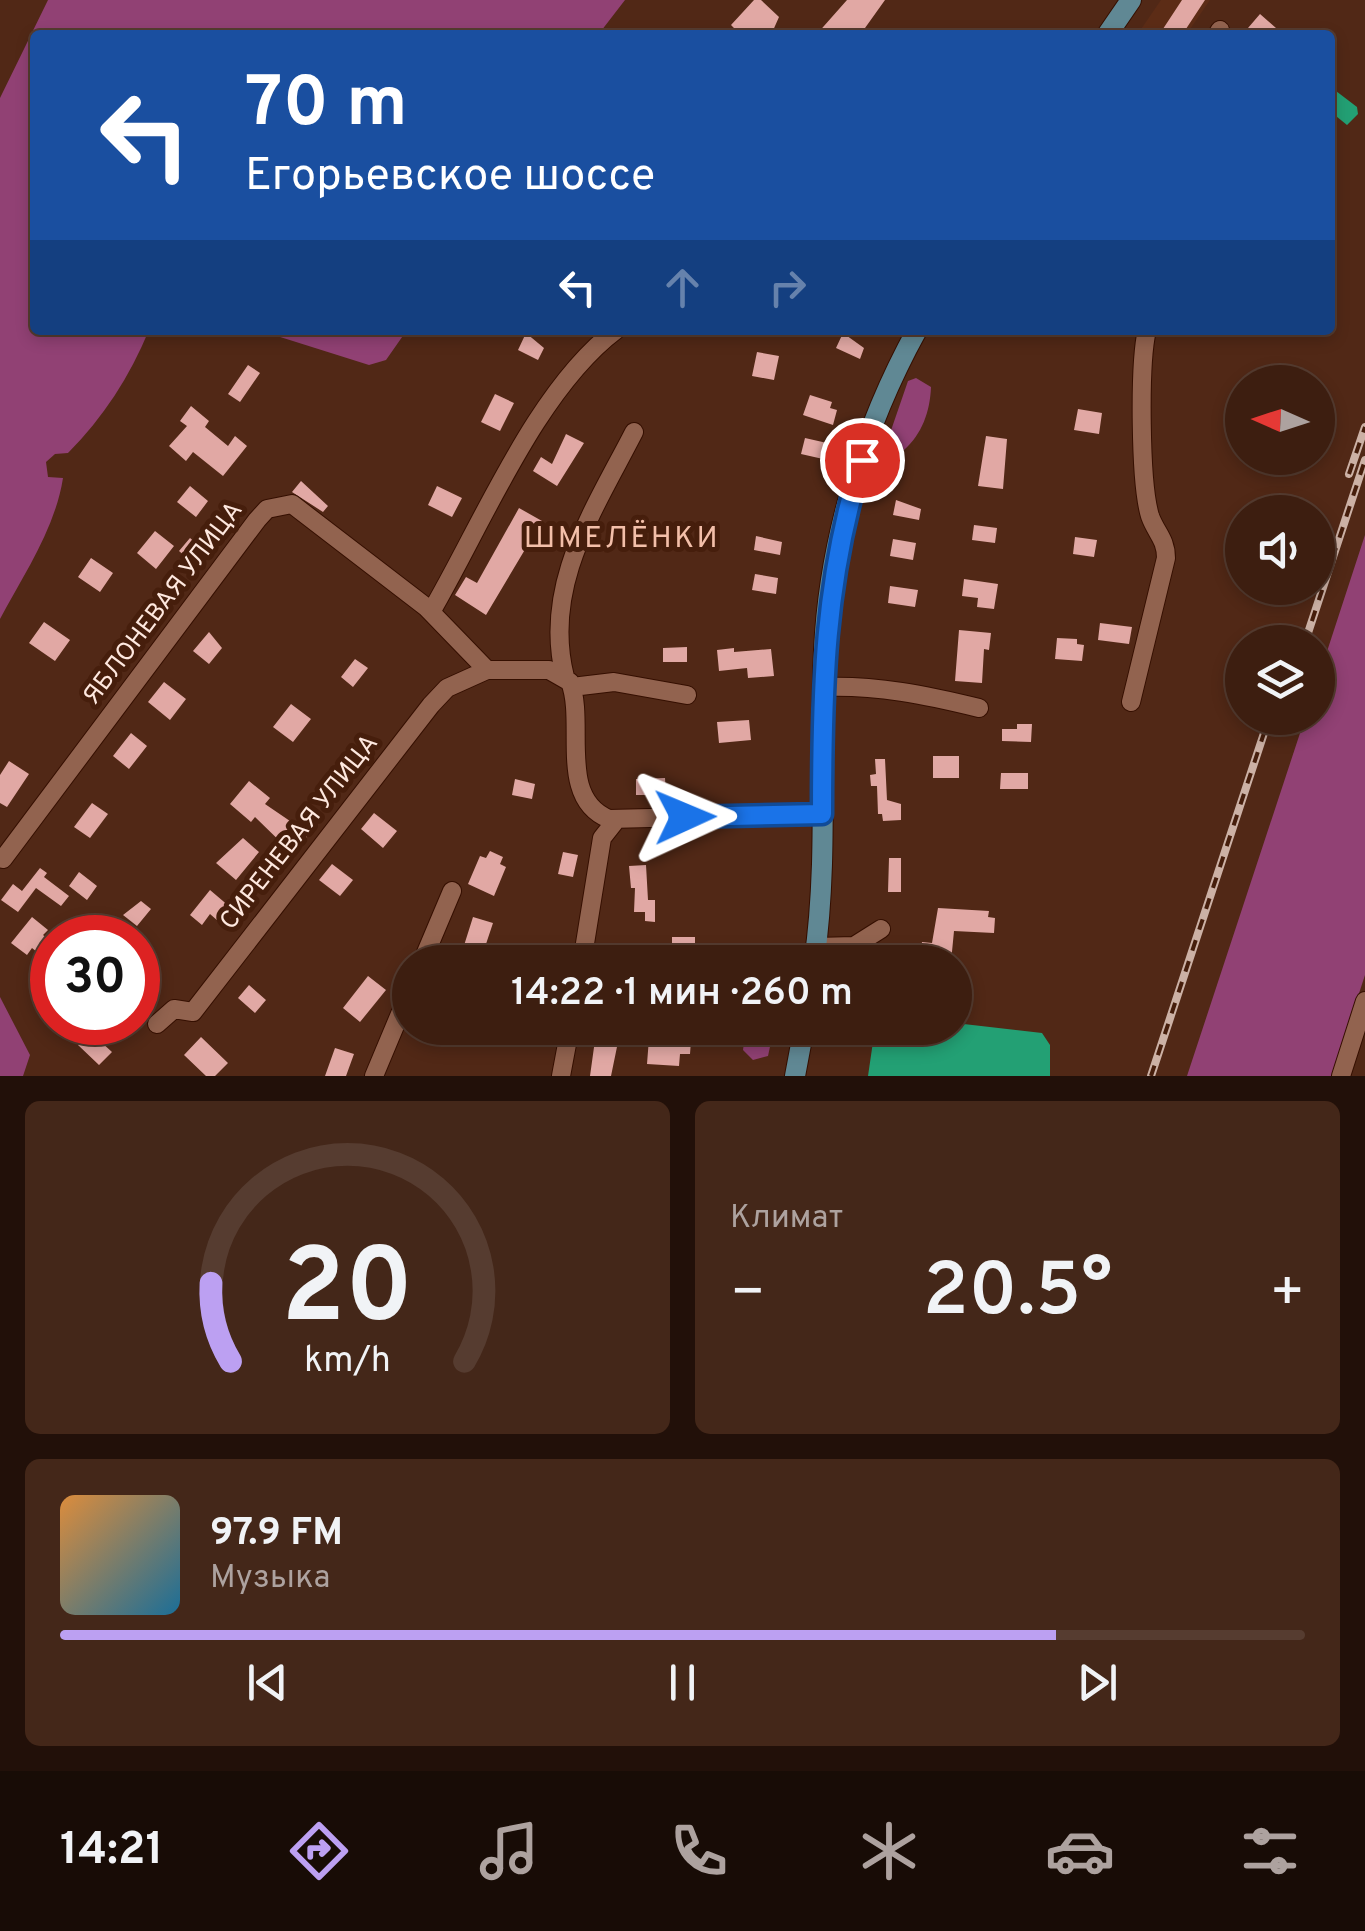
<!DOCTYPE html>
<html lang="ru">
<head>
<meta charset="utf-8">
<style>
	:root { --surface:#3d1e10; --page:#442719; --text:#f1f3f6; --muted:#ada29f; --line:#563c30; --accent:#bca0f2 }
	body { margin:0; font-family:Overpass,sans-serif; background:var(--page); color:var(--text); height:100vh; display:flex; flex-direction:column; font-size:38px; white-space:nowrap }
	* { box-sizing:border-box; margin:0 }
	p { font-size:32px; color:var(--muted) }
	.icon { flex:none; width:55px; height:55px; fill:none; stroke:currentColor; stroke-width:2; stroke-linecap:round; stroke-linejoin:round }
	.map { position:relative; height:1076px; overflow:hidden }
	.details { display:flex; flex-direction:column; gap:25px; padding:25px; background:#221009; flex:1 }
	.details>* { flex:none }
	.top-card { position:absolute; left:30px; top:30px; width:1305px; height:305px; border-radius:10px; box-shadow:0 5px 15px #0003,0 0 0 2px var(--line); background:#1a4fa0; color:#fff; overflow:hidden }
	.needle { width:65px; rotate:273deg }
	.controls { position:absolute; left:1225px; top:365px; display:grid; gap:20px }
	.controls a { display:grid; place-items:center; width:110px; height:110px; border-radius:50%; background:var(--surface); box-shadow:0 5px 15px #0003,0 0 0 2px var(--line); font-size:50px }
	.speed { position:absolute; left:30px; top:915px; display:flex; gap:20px; font-size:50px; font-weight:700; text-align:center }
	.speed>* { display:grid; place-content:center; width:130px; height:130px; border-radius:50%; background:var(--surface); box-shadow:0 5px 15px #0003,0 0 0 2px var(--line); line-height:1 }
	.speed .limit { border:15px solid #d22; background:#fff; color:#111 }
	.pin { position:absolute; display:grid; place-items:center; width:85px; height:85px; color:#fff; margin:-42px; border:5px solid #fff; border-radius:50%; box-shadow:0 2px 10px #0007 }
	.me { position:absolute; width:110px; margin:-55px; rotate:89deg; stroke-linejoin:round; filter:drop-shadow(0 0 8px #0008) }
	.turn { display:flex; align-items:center; gap:35px; height:210px; padding:0 50px; font-size:45px }
	.turn .icon { width:130px; height:130px; stroke-width:2.5 }
	.turn b { display:block; font-size:70px; line-height:85px }
	.lanes { display:flex; align-items:center; height:95px; padding:0 50px; background:#0003; justify-content:center; gap:50px; direction:ltr }
	.lanes .off { opacity:.35 }
	.big { font-size:75px; font-weight:600; line-height:1.1 }
	.details .widget { flex:1; display:flex; flex-direction:column; justify-content:center; gap:15px; min-width:0; padding:0 35px; border-radius:15px; background:var(--page) }
	.details .dial { align-items:center; gap:0 }
	.dial svg { height:260px; overflow:visible; fill:none; stroke:var(--line); stroke-width:7; stroke-linecap:round; text-anchor:middle }
	.dial text { fill:var(--text); stroke:none }
	.song { display:flex; align-items:center; gap:30px }
	.cover { width:120px; height:120px; border-radius:15px; background:linear-gradient(135deg,hsl(30 70% 55%),hsl(200 70% 35%)) }
	.played { height:10px; border-radius:5px; background:linear-gradient(90deg,var(--accent) 80%,var(--line) 80%) }
	.keys { display:flex; justify-content:space-around; direction:ltr }
	.heat { display:flex; justify-content:space-between; align-items:center; font-size:55px; direction:ltr }
	.details .tiles { flex:1; display:grid; gap:25px; grid-template-columns:1fr 1fr }
	.widget:last-child { grid-column:span 2 }
	.trip { position:absolute; left:392px; top:945px; width:580px; height:100px; border-radius:50px; background:var(--surface); box-shadow:0 5px 15px #0003,0 0 0 2px var(--line); font-weight:600; line-height:100px; text-align:center }
	.menu { display:flex; height:160px; justify-content:space-around; align-items:center; background:#180c06; color:var(--muted) }
	.menu .icon { width:70px; height:70px }
	.menu .on { color:var(--accent) }
	.menu b { font-size:45px; color:var(--text) }
	.map>svg:first-child { display:block }
	.built { fill:#5c2c16 }
	.forest { fill:#914174 }
	.water { fill:#23a074 }
	.building { fill:#e1a8a4 }
	.lines { fill:none; stroke-linecap:round; stroke-linejoin:round }
	.minor-casing { stroke:#350f00; stroke-width:20 }
	.major-casing { stroke:#350f00; stroke-width:22 }
	.minor { stroke:#92634f; stroke-width:18 }
	.major { stroke:#608894; stroke-width:20 }
	.rail-casing { stroke:#ccb1a5; stroke-width:8 }
	.rail { stroke:#461e0c; stroke-width:4; stroke-dasharray:11; stroke-linecap:butt }
	.route-casing { stroke:#114b97; stroke-width:25 }
	.route { stroke:#1a73e8; stroke-width:18 }
	.labels { text-anchor:middle; dominant-baseline:central; stroke-width:10; stroke-linejoin:round; paint-order:stroke }
	.street-label { font-size:25px; fill:#fee8df; stroke:#461e0c }
	.quarter-label { font-size:30px; letter-spacing:2.5px; fill:#f3bfa9; stroke:#461e0c }
</style>
</head>
<body>
<div class="map">
<svg width="1365" height="1076" viewBox="0 0 1365 1076">
	<rect width="100%" height="100%" fill="#512816"/>
	<path class="built" d="M1161,0H1210L1186,35H1137Z"/>
	<path class="forest" d="M48,0H625L598,35H35V330H149C130,376 103,418 68,453L55,454L46,462L48,477L63,478C55,529 24,574 0,619V98Z
		M258,330H407L386,360L369,365Z
		M916,378L931,387C930,412 922,434 904,450H893L887,442L908,381Z
		M1365,535V975L1332,1076H1187L1305,718H1318V679Z
		M0,997L30,1055L23,1076H0Z
		M746,1028H774L768,1056L753,1060L743,1050Z"/>
	<path class="water" d="M1336,91L1357,107L1358,114L1347,125L1331,112L1330,98Z
		M955,1023L1042,1033L1050,1045V1076H868L875,1028H955Z"/>
	<path class="building" d="M754,0H761L779,17L771,35H741L731,25Z
		M847,0H885L860,35L848,28L843,35H816Z
		M1182,0H1205L1182,35H1159Z
		M1260,14L1284,35H1242Z
		M526,333L544,348L538,360L518,350Z
		M843,333L864,348L860,359L836,348Z
		M757,352L779,356L774,380L752,376Z
		M248,365L260,373L240,402L228,394Z
		M495,394L514,403L500,431L481,422Z
		M810,395L832,402L830,408L837,410L833,425L803,415Z
		M191,406L209,421L205,427L228,446L235,436L247,446L223,476L193,452L186,461L169,446L187,426L180,421Z
		M1078,409L1102,413L1099,434L1074,430Z
		M566,434L584,443L557,486L533,471L541,457L552,464Z
		M986,436L1007,439L1003,489L978,486Z
		M805,438L827,443L823,459L801,454Z
		M301,481L328,506L323,512L292,492Z
		M190,486L208,501L196,517L177,502Z
		M437,486L462,498L452,517L428,505Z
		M896,500L921,509L919,520L893,515Z
		M519,508L542,521L486,615L455,595L466,577L477,583Z
		M974,525L997,528L995,543L972,540Z
		M155,531L174,546L156,569L137,553Z
		M756,536L782,542L780,555L754,550Z
		M1075,537L1097,540L1094,557L1073,554Z
		M190,538L210,555L199,568L179,551Z
		M893,539L916,543L913,560L890,556Z
		M91,558L113,573L100,592L78,577Z
		M755,574L778,578L776,594L752,590Z
		M964,579L998,584L994,609L977,607L978,598L962,596Z
		M890,586L918,590L915,607L888,603Z
		M44,622L70,640L55,661L29,643Z
		M1100,623L1132,627L1129,644L1098,640Z
		M959,630L991,633L989,650L984,649L982,683L955,681Z
		M209,632L222,648L209,664L193,651Z
		M1057,638L1077,639V644L1084,645L1082,661L1055,659Z
		M687,647V662H663V648Z
		M734,648V652L771,649L774,676L748,678L747,668L719,671L717,650Z
		M355,659L368,668L353,687L341,677Z
		M164,682L186,699L170,720L148,702Z
		M291,704L311,719L293,742L273,727Z
		M749,720L751,740L719,743L717,722Z
		M1017,724H1032L1031,742L1002,741V729H1017Z
		M131,733L147,746L129,769L113,756Z
		M933,756H959V778H933Z
		M875,759H885L887,800L901,804V820L883,821L882,814H878L877,786H871L870,775L876,774Z
		M9,761L29,774L7,807L0,803V775Z
		M1001,773H1028V789H1000Z
		M665,778L666,795H636V779Z
		M515,779L535,784L532,799L512,795Z
		M249,781L270,798L265,804L309,834L293,854L255,817L251,822L230,804Z
		M92,803L108,814L90,838L74,827Z
		M374,813L397,831L383,848L361,829Z
		M243,838L259,852L236,880L216,863Z
		M490,851L503,857L500,864L506,867L494,896L468,884L480,856L486,858Z
		M563,852L578,855L573,877L558,874Z
		M889,858H901V892H888Z
		M332,864L353,880L340,896L319,880Z
		M646,865L648,900H655V922L645,921V912H634L635,888H631L629,866Z
		M40,868L47,873L44,877L69,896L61,906L36,888L18,912L1,900L13,884L22,891Z
		M79,872L97,886L87,900L69,886Z
		M210,890L230,907L218,921L210,914L202,925L190,915Z
		M141,901L151,909L137,926L123,915Z
		M938,908L989,911L988,917L995,918L994,933L954,931L951,962H931L932,957L920,956L922,942L932,943Z
		M32,917L48,930L43,935L48,939L37,952L32,948L27,955L11,943Z
		M473,917L493,923L480,962L461,955Z
		M672,937H695V951H672Z
		M368,976L386,990L360,1022L343,1008Z
		M249,985L266,1000L255,1013L238,998Z
		M90,1032L112,1052L99,1065L78,1045Z
		M201,1037L228,1063L215,1076H206L184,1055Z
		M649,1038L691,1041L690,1054H680L679,1066L647,1064Z
		M595,1040L618,1042L611,1076H590Z
		M335,1048L354,1054L346,1076H325Z"/>
	<g class="lines">
		<g class="minor-casing">
			<path id="minor" d="M1217,35L1220,30
				M431,612C482,525 536,390 616,330
				M565,677C542,586 594,510 634,432
				M572,687L614,682L687,695
				M823,687C877,685 926,695 979,708
				M1131,702L1166,558C1166,539 1156,533 1150,516C1140,483 1139,364 1147,330
				M3,859L257,520L267,509L292,504L426,607L487,670
				M854,946L881,929
				M816,947L854,946L878,957
				M422,962L452,891
				M582,962L602,838L617,819
				M157,1024L174,1009L193,1012L431,705L447,688L487,670H549L570,682C586,723 557,798 609,819L822,814
				M374,1076L410,990
				M561,1076L570,1028
				M1341,1076L1365,1001"/>
		</g>
		<g class="major-casing">
			<path id="major" d="M1107,35L1131,0
				M814,962C829,859 819,754 824,650C829,540 864,426 917,330
				M795,1076L804,1028"/>
		</g>
		<use href="#minor" class="minor"/>
		<use href="#major" class="major"/>
		<g class="rail-casing">
			<path id="rail" d="M1349,474L1365,427
				M1305,642L1365,460
				M1151,1076L1269,718"/>
		</g>
		<use href="#rail" class="rail"/>
	</g>
	<g class="lines">
		<g class="route-casing">
			<path id="route" d="M685,817L822,814C822,688 824,581 862,460"/>
		</g>
		<use href="#route" class="route"/>
	</g>
	<g class="labels">
		<g class="street-label">
			<text transform="translate(164 604) rotate(-53)">ЯБЛОНЕВАЯ УЛИЦА</text>
			<text transform="translate(300 833) rotate(-52)">СИРЕНЕВАЯ УЛИЦА</text>
		</g>
		<g class="quarter-label">
			<text x="622" y="539">ШМЕЛЁНКИ</text>
		</g>
	</g>
</svg>
<div class="controls">
<a><svg class="needle" viewBox="-14 -14 28 28"><path d="M0-13l5 13h-10z" fill="#e53935"/><path d="M0 13l5-13h-10z" fill="#ada29f"/></svg></a>
<a><svg class="icon" aria-label="sound" viewBox="0 0 24 24"><path d="M4 9h4l5-4v14l-5-4H4zM17 9q2 3 0 6"/></svg></a>
<a><svg class="icon" aria-label="layers" viewBox="0 0 24 24"><path d="M12 4l9 5-9 5-9-5zM3 14l9 5 9-5"/></svg></a>
</div>
<div class="speed"><div class="limit">30</div></div>
<div class="pin" style="left:862px;top:460px;background:#d93025"><svg class="icon" aria-label="arrive" viewBox="0 0 24 24"><path d="M6 21V4h12l-3 4 3 4H6"/></svg></div>
<svg class="me" style="left:685px;top:817px" viewBox="-20 -20 40 40"><path d="M0-17L14 15 0 8-14 15z" fill="#1a73e8" stroke="#fff" stroke-width="4"/></svg>
<div class="trip">14:22 · 1 мин · 260 m</div>
<div class="top-card">
<div class="turn"><svg class="icon" aria-label="left" viewBox="0 0 24 24"><path d="M17 20v-9H6M10 6l-5 5 5 5"/></svg><div><b>70 m</b>Егорьевское шоссе</div></div>
<div class="lanes"><svg class="icon" aria-label="left" viewBox="0 0 24 24"><path d="M17 20v-9H6M10 6l-5 5 5 5"/></svg><svg class="icon off" aria-label="ahead" viewBox="0 0 24 24"><path d="M12 20V5M6 11l6-6 6 6"/></svg><svg class="icon off" aria-label="right" viewBox="0 0 24 24"><path d="M7 20v-9h11M14 6l5 5-5 5"/></svg></div>
</div>
</div>
<section class="details">
<div class="tiles">
<div class="widget dial"><svg viewBox="0 0 100 80">
<path d="M14 69A42 42 0 1 1 86 69"/>
<path d="M14 69A42 42 0 0 1 8 45" stroke="#bca0f2"/>
<text x="50" y="56" font-size="32" font-weight="700">20</text>
<text x="50" y="72" font-size="11">km/h</text>
</svg></div>
<div class="widget"><p>Климат</p>
<div class="heat"><a>−</a><b class="big">20.5°</b><a>+</a></div>
</div>
<div class="widget">
<div class="song"><i class="cover"></i><div><b>97.9 FM</b><p>Музыка</p></div></div>
<div class="played"></div>
<div class="keys"><svg class="icon" aria-label="previous" viewBox="0 0 24 24"><path d="M18 5L8 12l10 7zM5 5v14"/></svg><svg class="icon" aria-label="pause" viewBox="0 0 24 24"><path d="M8 5v14M16 5v14"/></svg><svg class="icon" aria-label="next" viewBox="0 0 24 24"><path d="M6 5l10 7-10 7zM19 5v14"/></svg></div>
</div>
</div>
</section>
<nav class="menu">
<b>14:21</b>
<svg class="icon on" aria-label="directions" viewBox="0 0 24 24"><path d="M12 3l9 9-9 9-9-9zM9 14v-3h6M13 9l2 2-2 2"/></svg>
<svg class="icon" aria-label="music" viewBox="0 0 24 24"><path d="M9 18V5l10-2v13"/><circle cx="6" cy="18" r="3"/><circle cx="16" cy="16" r="3"/></svg>
<svg class="icon" aria-label="phone" viewBox="0 0 24 24"><path d="M5 4h4l2 5-3 2q2 4 5 5l2-3 5 2v4C11 20 4 13 5 4z"/></svg>
<svg class="icon" aria-label="climate" viewBox="0 0 24 24"><path d="M12 3v18M4 7l16 10M4 17L20 7"/></svg>
<svg class="icon" aria-label="car" viewBox="0 0 24 24"><path d="M5 17H2v-5l4-1 3-4h7l3 4 3 1v5h-3M9 17h6M6 11h13"/><circle cx="7" cy="17" r="2"/><circle cx="17" cy="17" r="2"/></svg>
<svg class="icon" aria-label="filters" viewBox="0 0 24 24"><path d="M4 7h16M4 17h16"/><circle cx="9" cy="7" r="2"/><circle cx="15" cy="17" r="2"/></svg>
</nav>
</body>
</html>
